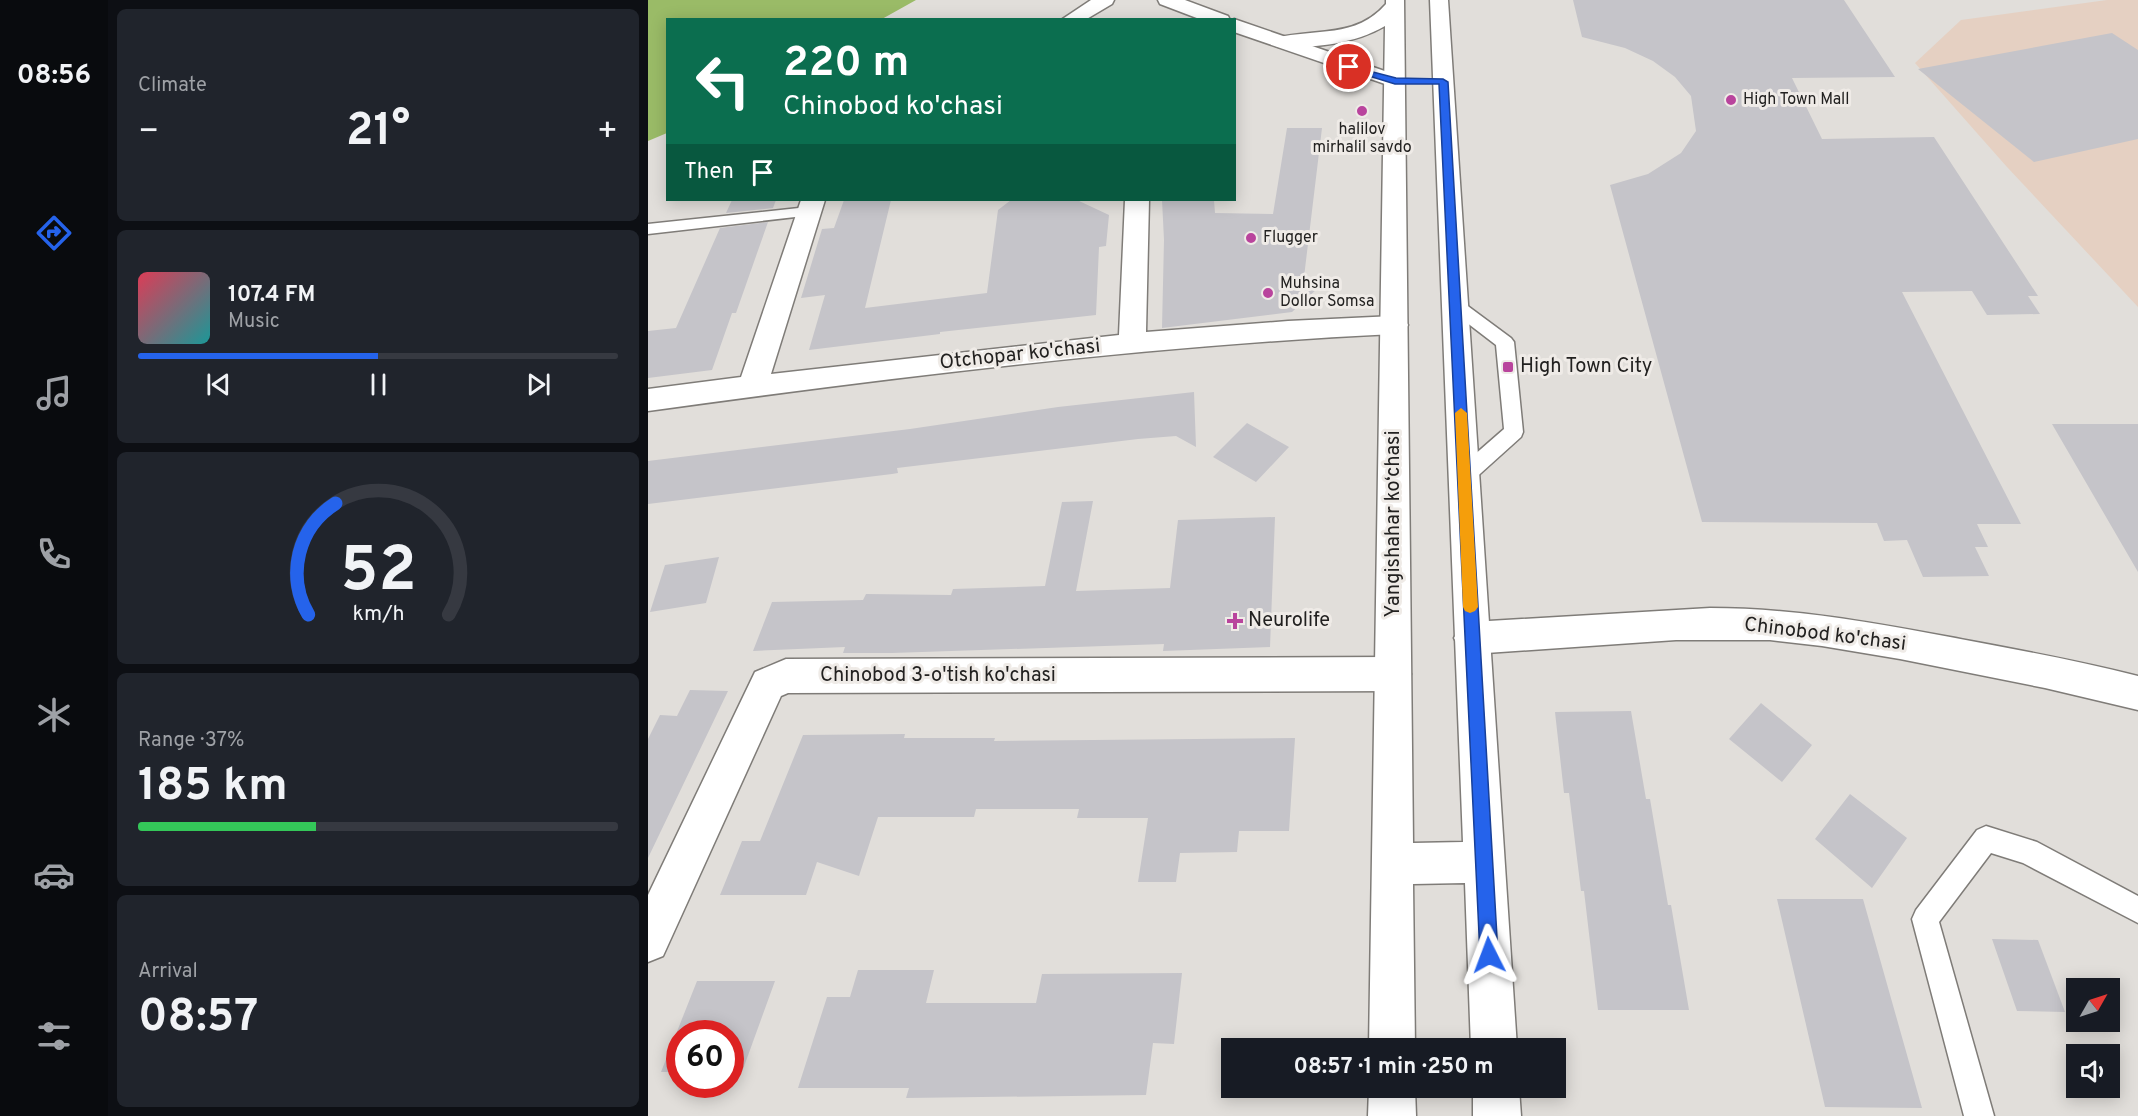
<!DOCTYPE html>
<html lang="en">
<head>
<meta charset="utf-8">
<style>
	:root { --surface:#171b24; --page:#20242c; --text:#f1f3f6; --muted:#9ea1a6; --line:#363941; --accent:#2563eb }
	body { margin:0; font-family:Overpass,sans-serif; background:var(--page); color:var(--text); height:100vh; display:flex; flex-direction:column; font-size:22px; white-space:nowrap }
	* { box-sizing:border-box; margin:0 }
	p { font-size:20px; color:var(--muted) }
	.icon { flex:none; width:33px; height:33px; fill:none; stroke:currentColor; stroke-width:2; stroke-linecap:round; stroke-linejoin:round }
	.map { position:relative; flex:1; overflow:hidden }
	.panel { display:flex; flex-direction:column; gap:9px; padding:9px; background:#0d0f14; width:540px }
	.panel>* { flex:none }
	.banner { position:absolute; left:18px; top:18px; width:570px; height:183px; border-radius:0px; box-shadow:0 3px 15px #0003; background:#0b6e4f; color:#fff; overflow:hidden }
	.needle { width:39px; rotate:51deg }
	.tools { position:absolute; left:1418px; top:978px; display:grid; gap:12px }
	.tools a { display:grid; place-items:center; width:54px; height:54px; border-radius:0px; background:var(--surface); box-shadow:0 3px 15px #0003; font-size:30px }
	.speed { position:absolute; left:18px; top:1020px; display:flex; gap:12px; font-size:30px; font-weight:700; text-align:center }
	.speed>* { display:grid; place-content:center; width:78px; height:78px; border-radius:50%; background:var(--surface); box-shadow:0 3px 15px #0003; line-height:1 }
	.speed .limit { border:9px solid #d22; background:#fff; color:#111 }
	.pin { position:absolute; display:grid; place-items:center; width:51px; height:51px; color:#fff; margin:-26px; border:3px solid #fff; border-radius:50%; box-shadow:0 2px 6px #0007 }
	.me { position:absolute; width:66px; margin:-33px; rotate:357deg; stroke-linejoin:round; filter:drop-shadow(0 0 4px #0008) }
	.turn { display:flex; align-items:center; gap:21px; height:126px; padding:0 18px; font-size:27px }
	.turn .icon { width:78px; height:78px; stroke-width:2.5 }
	.turn b { display:block; font-size:42px; line-height:51px }
	.then { display:flex; align-items:center; height:57px; padding:0 18px; background:#0003; gap:12px; font-size:22px }
	.big { font-size:45px; font-weight:700; line-height:1.1 }
	.panel .widget { flex:1; display:flex; flex-direction:column; justify-content:center; gap:9px; min-width:0; padding:0 21px; border-radius:9px; background:var(--page) }
	.panel .dial { align-items:center; gap:0 }
	.dial svg { height:156px; overflow:visible; fill:none; stroke:var(--line); stroke-width:7; stroke-linecap:round; text-anchor:middle }
	.dial text { fill:var(--text); stroke:none }
	.song { display:flex; align-items:center; gap:18px }
	.cover { width:72px; height:72px; border-radius:9px; background:linear-gradient(135deg,hsl(350 70% 55%),hsl(180 70% 35%)) }
	.played { height:6px; border-radius:3px; background:linear-gradient(90deg,var(--accent) 50%,var(--line) 50%) }
	.keys { display:flex; justify-content:space-around; direction:ltr }
	.heat { display:flex; justify-content:space-between; align-items:center; font-size:33px; direction:ltr }
	.charge { height:9px; border-radius:4px; background:linear-gradient(90deg,#34c759 37%,var(--line) 0) }
	.trip { position:absolute; left:573px; top:1038px; width:345px; height:60px; border-radius:0px; background:var(--surface); box-shadow:0 3px 15px #0003; font-weight:700; line-height:60px; text-align:center }
	main { display:flex; flex:1; min-height:0 }
	.dock { display:flex; flex-direction:column; width:108px; justify-content:space-around; align-items:center; background:#090b0e; color:var(--muted) }
	.dock .icon { width:42px; height:42px }
	.dock .selected { color:var(--accent) }
	.dock b { font-size:27px; color:var(--text) }
	.map>svg:first-child { display:block }
	.industrial { fill:#e5d0c2 }
	.forest { fill:#9abb67 }
	.building { fill:#c5c4c9 }
	.lines { fill:none; stroke-linecap:round; stroke-linejoin:round }
	.lane-casing { stroke:#7f7c78; stroke-width:3 }
	.street-casing { stroke:#7f7c78; stroke-width:3 }
	.secondary-casing { stroke:#7f7c78; stroke-width:3 }
	.primary-casing { stroke:#7f7c78; stroke-width:3 }
	.lane { fill:#fff; fill-rule:evenodd }
	.street { fill:#fff; fill-rule:evenodd }
	.secondary { fill:#fff; fill-rule:evenodd }
	.primary { fill:#fff; fill-rule:evenodd }
	.route { fill:#2563eb; stroke:#184099; stroke-width:1.5 }
	.slow { fill:#f59e0b }
	.poi-dot { fill:#b9449d; stroke:#efebe7; stroke-width:2 }
	.labels { text-anchor:middle; dominant-baseline:central; stroke-width:6; stroke-linejoin:round; paint-order:stroke }
	.far-poi-label { font-size:16px; fill:#222120; stroke:#efebe7; text-anchor:start }
	.street-label { font-size:20px; fill:#222120; stroke:#efebe7 }
	.poi-label { font-size:20px; fill:#222120; stroke:#efebe7; text-anchor:start }
</style>
</head>
<body>
<main>
<nav class="dock">
<b>08:56</b>
<svg class="icon selected" aria-label="directions" viewBox="0 0 24 24"><path d="M12 3l9 9-9 9-9-9zM9 14v-3h6M13 9l2 2-2 2"/></svg>
<svg class="icon" aria-label="music" viewBox="0 0 24 24"><path d="M9 18V5l10-2v13"/><circle cx="6" cy="18" r="3"/><circle cx="16" cy="16" r="3"/></svg>
<svg class="icon" aria-label="phone" viewBox="0 0 24 24"><path d="M5 4h4l2 5-3 2q2 4 5 5l2-3 5 2v4C11 20 4 13 5 4z"/></svg>
<svg class="icon" aria-label="climate" viewBox="0 0 24 24"><path d="M12 3v18M4 7l16 10M4 17L20 7"/></svg>
<svg class="icon" aria-label="car" viewBox="0 0 24 24"><path d="M5 17H2v-5l4-1 3-4h7l3 4 3 1v5h-3M9 17h6M6 11h13"/><circle cx="7" cy="17" r="2"/><circle cx="17" cy="17" r="2"/></svg>
<svg class="icon" aria-label="filters" viewBox="0 0 24 24"><path d="M4 7h16M4 17h16"/><circle cx="9" cy="7" r="2"/><circle cx="15" cy="17" r="2"/></svg>
</nav>
<section class="panel">
<div class="widget"><p>Climate</p>
<div class="heat"><a>−</a><b class="big">21°</b><a>+</a></div>
</div>
<div class="widget">
<div class="song"><i class="cover"></i><div><b>107.4 FM</b><p>Music</p></div></div>
<div class="played"></div>
<div class="keys"><svg class="icon" aria-label="previous" viewBox="0 0 24 24"><path d="M18 5L8 12l10 7zM5 5v14"/></svg><svg class="icon" aria-label="pause" viewBox="0 0 24 24"><path d="M8 5v14M16 5v14"/></svg><svg class="icon" aria-label="next" viewBox="0 0 24 24"><path d="M6 5l10 7-10 7zM19 5v14"/></svg></div>
</div>
<div class="widget dial"><svg viewBox="0 0 100 80">
<path d="M14 69A42 42 0 1 1 86 69"/>
<path d="M14 69A42 42 0 0 1 28 12" stroke="#2563eb"/>
<text x="50" y="56" font-size="32" font-weight="700">52</text>
<text x="50" y="72" font-size="11">km/h</text>
</svg></div>
<div class="widget"><p>Range · 37%</p><b class="big">185 km</b><div class="charge"></div></div>
<div class="widget"><p>Arrival</p><b class="big">08:57</b></div>
</section>
<div class="map">
<svg width="1490" height="1116" viewBox="0 0 1490 1116">
	<rect width="100%" height="100%" fill="#e1deda"/>
	<path class="industrial" d="M1459,0H1490V307L1359,167L1267,63L1313,20Z"/>
	<path class="forest" d="M0,0H268L234,19L20,20L19,133L0,141Z"/>
	<path class="building" d="M925,0H1196L1247,77L1144,78L1174,139L1286,137L1390,296H1380L1392,314L1339,315L1324,291L1254,292L1373,524H1329L1340,547H1327L1341,576L1275,577L1259,540L1236,541L1229,523L1054,522L962,185L1000,174L1033,153L1048,131L1043,96L1027,77L1005,61L977,48L934,37Z
		M1464,33L1490,50V139L1386,162L1270,69Z
		M639,128H674L656,277L670,288L644,312L514,328L516,240L514,200H566L567,213L625,214Z
		M84,200H128L125,208L78,213Z
		M196,200H243L217,308L339,293L350,210L363,200H429L461,215L458,246L451,247L448,315L292,332V334L161,350L177,295L153,298L174,229L186,228Z
		M120,222L88,313H84L64,370L0,378V331L28,328L72,228Z
		M546,392L548,447L528,436L490,439L249,468L250,473L244,474L0,504V461L262,429L410,407Z
		M599,423L641,447L608,482L565,457Z
		M1404,424H1490V572Z
		M445,501L428,591L522,588L530,520L627,517L622,647L515,651L516,644L244,653H195L197,647L105,651L124,602L215,600L218,594L303,595L305,589L397,586L414,502Z
		M71,557L58,603L2,612L17,565Z
		M42,690L80,691L0,858V739L12,715L29,716Z
		M1113,703L1164,745L1134,782L1081,739Z
		M983,711L998,799H1002L1020,905H1023L1041,1010H950L936,891H933L921,793H916L907,712Z
		M257,734L256,738H347L346,741L647,738L641,831H591L589,852L532,853L528,882H490L500,818H429L431,809H328L326,817H230L211,876L169,862L158,895H72L94,841H112L155,735Z
		M1202,794L1259,838L1224,888L1167,839Z
		M1129,899H1215L1274,1108L1177,1107Z
		M1344,939L1390,940L1417,1012L1369,1011Z
		M210,970H286L278,1003H388L394,974L534,973L526,1044L505,1043L498,1095L258,1098L261,1088H150L179,997H202Z
		M49,981H127L94,1072H82V1034H32V1072H13Z"/>
	<g class="lines">
		<g class="lane-casing">
			<path id="lane" d="M160,207L165,209L168,212L165,215L0,234V224Z
				M807,299L813,301L863,338L866,342L875,432L873,437L823,482L816,484L809,482L806,476L809,470L856,429L848,345L801,309L799,305L801,301Z
				M1338,826L1389,842L1490,896V923L1375,863L1343,853L1291,922L1346,1116H1316L1264,919L1268,910L1329,830Z"/>
		</g>
		<g class="street-casing">
			<path id="street" d="M443,0H466L464,4L437,20H413Z
				M153,200H177L123,374L471,335L477,200H501L498,332L640,321L746,316L756,318L760,325L756,332L746,334C496,346 247,377 0,411V389L93,377Z
				M745,657L758,662L763,674L758,686L745,691L140,693L133,696L15,956L0,962V895L107,672L138,659Z"/>
		</g>
		<g class="secondary-casing">
			<path id="secondary" d="M510,0H537L580,16L582,20H554L512,4Z
				M586,19L754,77L757,81L754,85L747,87L740,85L586,32Z
				M1062,608C1144,608 1222,622 1302,637C1365,649 1428,660 1490,676V710L1397,688L1252,659L1174,646L1122,640H1028L824,654L812,649L806,638L812,627L824,622Z"/>
		</g>
		<g class="primary-casing">
			<path id="primary" d="M738,0H756L765,843L815,842L782,0H800L869,1048H823L817,883L765,884L767,1048H721L737,26C706,44 670,47 635,48L628,46L625,42L628,38C667,28 708,39 738,4Z
				M721,1088H767L768,1116H720Z
				M825,1088H871L873,1116H825Z"/>
		</g>
		<use href="#lane" class="lane"/>
		<use href="#street" class="street"/>
		<use href="#secondary" class="secondary"/>
		<use href="#primary" class="primary"/>
	</g>
	<path class="route" d="M698,65L748,78L795,79L800,82L850,955L847,962L841,964L835,962L832,955L791,84H747L698,69Z"/>
	<path class="slow" d="M813,408L819,413L830,607L827,611L822,613L817,611L815,607L807,413Z"/>
	<g class="poi-dot">
		<circle cx="1083" cy="100" r="6"/>
		<circle cx="714" cy="111" r="6"/>
		<circle cx="603" cy="238" r="6"/>
		<circle cx="620" cy="293" r="6"/>
		<rect x="854" y="361" width="12" height="12" rx="3"/>
		<path d="M584 612h6v6h6v6h-6v6h-6v-6h-6v-6h6z"/>
	</g>
	<g class="labels">
		<g class="far-poi-label">
			<text x="1095" y="100">High Town Mall</text>
			<text x="714" y="130" text-anchor="middle">halilov<tspan x="714" dy="18">mirhalil savdo</tspan></text>
			<text x="615" y="238">Flugger</text>
			<text x="632" y="284">Muhsina<tspan x="632" dy="18">Dollor Somsa</tspan></text>
		</g>
		<g class="street-label">
			<text transform="translate(372 355) rotate(-6)">Otchopar ko'chasi</text>
			<text transform="translate(746 524) rotate(-90)">Yangishahar ko‘chasi</text>
			<text transform="translate(1177 635) rotate(7)">Chinobod ko'chasi</text>
			<text x="290" y="676">Chinobod 3-o'tish ko'chasi</text>
		</g>
		<g class="poi-label">
			<text x="872" y="367">High Town City</text>
			<text x="600" y="621">Neurolife</text>
		</g>
	</g>
</svg>
<div class="tools">
<a><svg class="needle" viewBox="-14 -14 28 28"><path d="M0-13l5 13h-10z" fill="#e53935"/><path d="M0 13l5-13h-10z" fill="#9ea1a6"/></svg></a>
<a><svg class="icon" aria-label="sound" viewBox="0 0 24 24"><path d="M4 9h4l5-4v14l-5-4H4zM17 9q2 3 0 6"/></svg></a>
</div>
<div class="speed"><div class="limit">60</div></div>
<div class="pin" style="left:701px;top:67px;background:#d93025"><svg class="icon" aria-label="arrive" viewBox="0 0 24 24"><path d="M6 21V4h12l-3 4 3 4H6"/></svg></div>
<svg class="me" style="left:841px;top:955px" viewBox="-20 -20 40 40"><path d="M0-17L14 15 0 8-14 15z" fill="#2563eb" stroke="#fff" stroke-width="4"/></svg>
<div class="trip">08:57 · 1 min · 250 m</div>
<div class="banner">
<div class="turn"><svg class="icon" aria-label="left" viewBox="0 0 24 24"><path d="M17 20v-9H6M10 6l-5 5 5 5"/></svg><div><b>220 m</b>Chinobod ko'chasi</div></div>
<div class="then">Then<svg class="icon" aria-label="arrive" viewBox="0 0 24 24"><path d="M6 21V4h12l-3 4 3 4H6"/></svg></div>
</div>
</div>
</main>
</body>
</html>
